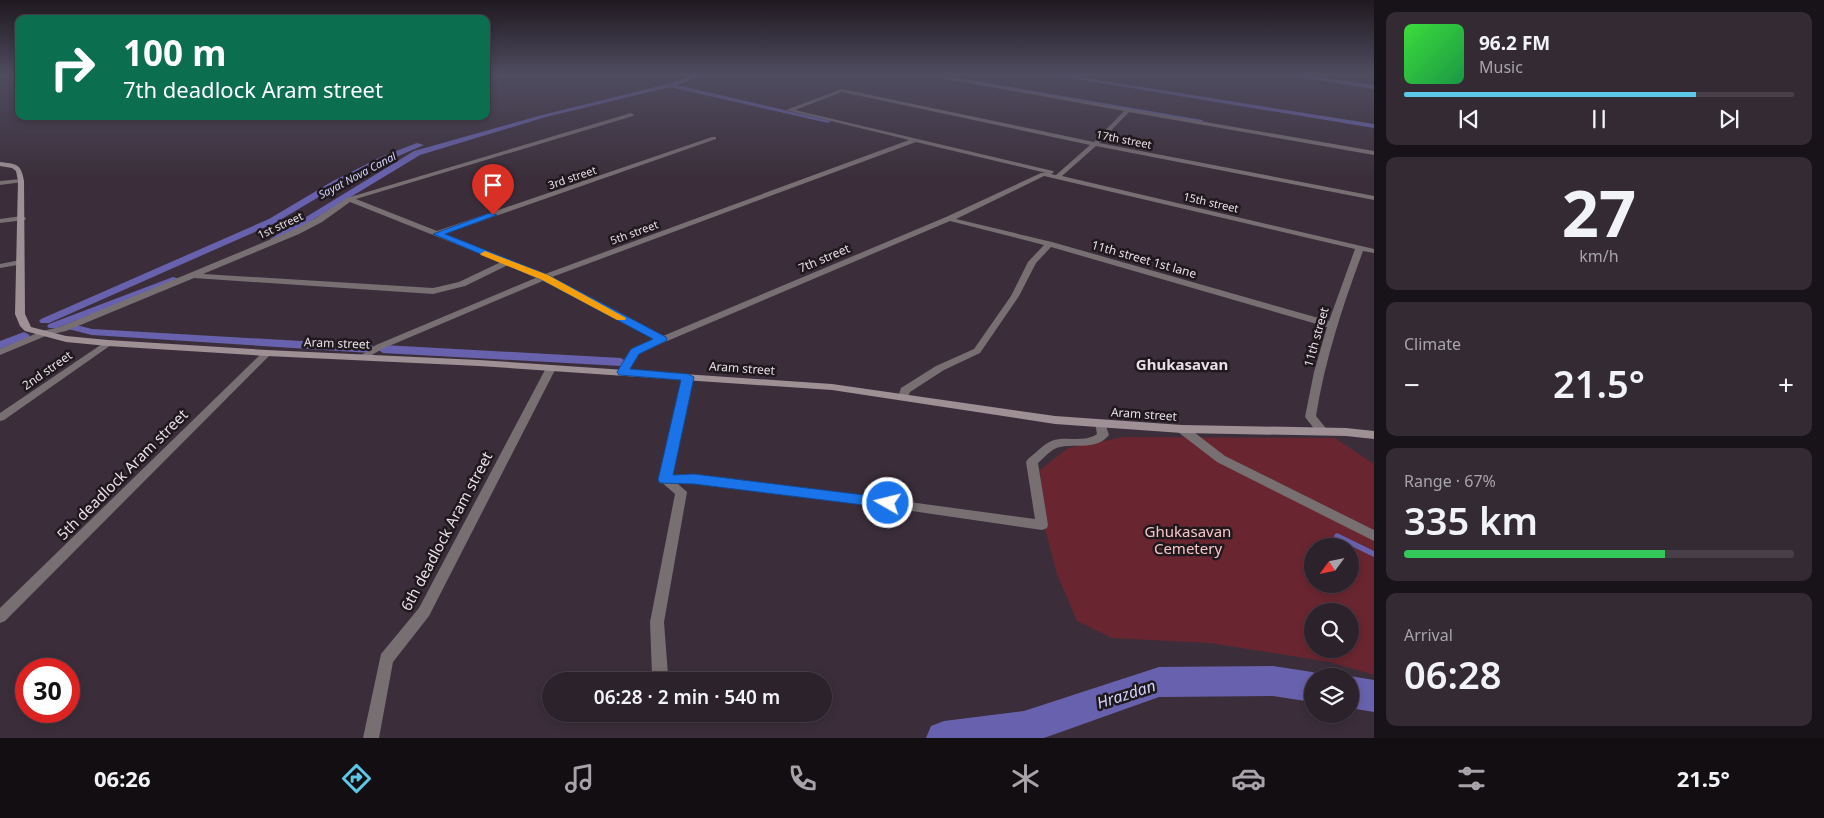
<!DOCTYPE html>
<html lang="en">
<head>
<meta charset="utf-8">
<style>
	:root { --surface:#2c222c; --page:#342a34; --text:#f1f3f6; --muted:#a6a4a9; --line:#483f48; --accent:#5ac8e6 }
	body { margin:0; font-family:"Noto Sans",sans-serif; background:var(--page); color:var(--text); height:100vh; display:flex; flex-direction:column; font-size:19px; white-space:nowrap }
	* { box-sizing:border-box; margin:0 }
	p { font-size:16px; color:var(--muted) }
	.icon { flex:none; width:28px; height:28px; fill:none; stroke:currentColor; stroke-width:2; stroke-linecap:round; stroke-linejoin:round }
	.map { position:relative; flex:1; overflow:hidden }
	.panel { display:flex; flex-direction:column; gap:12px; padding:12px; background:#181318; width:450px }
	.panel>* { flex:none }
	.banner { position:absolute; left:15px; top:15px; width:475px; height:105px; border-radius:10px; box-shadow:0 2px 8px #0003,0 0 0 1px var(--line); background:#0b6e4f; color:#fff; overflow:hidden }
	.needle { width:32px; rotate:237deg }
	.controls { position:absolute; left:1304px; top:538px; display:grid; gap:10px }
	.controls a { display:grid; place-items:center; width:55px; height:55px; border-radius:50%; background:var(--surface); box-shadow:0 2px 8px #0003,0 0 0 1px var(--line); font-size:25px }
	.speed { position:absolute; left:15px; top:658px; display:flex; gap:10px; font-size:25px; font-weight:700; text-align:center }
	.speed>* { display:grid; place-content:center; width:65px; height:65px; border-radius:50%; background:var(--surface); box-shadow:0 2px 8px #0003,0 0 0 1px var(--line); line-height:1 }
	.speed .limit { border:8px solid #d22; background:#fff; color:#111 }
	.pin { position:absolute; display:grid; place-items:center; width:42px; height:42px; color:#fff; margin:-51px -21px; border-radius:50% 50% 50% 0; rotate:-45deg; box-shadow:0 0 5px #0007 }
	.pin .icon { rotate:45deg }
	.me { position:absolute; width:55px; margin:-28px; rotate:278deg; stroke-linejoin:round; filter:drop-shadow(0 0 4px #0008) }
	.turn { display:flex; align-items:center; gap:18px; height:105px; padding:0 25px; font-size:22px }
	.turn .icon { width:65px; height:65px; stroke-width:2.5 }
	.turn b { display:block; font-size:35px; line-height:42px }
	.big { font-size:38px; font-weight:600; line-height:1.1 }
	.panel .tile { flex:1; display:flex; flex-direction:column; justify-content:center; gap:8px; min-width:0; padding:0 18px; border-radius:10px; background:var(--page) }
	.panel .dial { align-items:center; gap:0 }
	.dial b { font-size:65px; line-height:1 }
	.song { display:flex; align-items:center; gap:15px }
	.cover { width:60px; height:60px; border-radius:8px; background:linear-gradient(135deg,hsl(120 70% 55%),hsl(140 70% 35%)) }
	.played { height:5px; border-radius:2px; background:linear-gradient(90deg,var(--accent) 75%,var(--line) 75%) }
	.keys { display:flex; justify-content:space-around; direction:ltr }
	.heat { display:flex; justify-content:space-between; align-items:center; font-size:28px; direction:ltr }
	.charge { height:8px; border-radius:4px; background:linear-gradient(90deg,#34c759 67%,var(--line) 0) }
	.trip { position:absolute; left:542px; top:672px; width:290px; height:50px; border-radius:25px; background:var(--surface); box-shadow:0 2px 8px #0003,0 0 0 1px var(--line); font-weight:600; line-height:50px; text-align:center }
	.dock { display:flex; height:80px; justify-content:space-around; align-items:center; background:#120e12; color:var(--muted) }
	.dock .icon { width:35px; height:35px }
	.dock .active { color:var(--accent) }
	.dock b { font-size:22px; color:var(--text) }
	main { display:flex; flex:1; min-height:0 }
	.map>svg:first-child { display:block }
	.green { fill:#692630; fill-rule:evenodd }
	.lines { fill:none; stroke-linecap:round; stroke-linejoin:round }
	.stream-far1 { stroke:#6862ae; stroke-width:2 }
	.stream { stroke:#6862ae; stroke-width:5.5 }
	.canal { fill:#6862ae; fill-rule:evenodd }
	.river { fill:#6862ae; fill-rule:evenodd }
	.street { fill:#776f72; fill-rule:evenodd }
	.secondary { fill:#9e9095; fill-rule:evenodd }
	.route { fill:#1a73e8; stroke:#114b97 }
	.slow { fill:#f59e0b }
	.labels { text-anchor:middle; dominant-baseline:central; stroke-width:5; stroke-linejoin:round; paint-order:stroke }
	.far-street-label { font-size:11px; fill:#e8dfe7; stroke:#1f191e }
	.far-water-label { font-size:11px; font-style:italic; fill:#d0d0fb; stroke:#1f191e }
	.street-label { font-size:12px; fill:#e8dfe7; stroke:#1f191e }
	.quarter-label { font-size:15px; font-weight:bold; fill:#e8dfe7; stroke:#1f191e }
	.near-street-label { font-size:15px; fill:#e8dfe7; stroke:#1f191e }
	.near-park-label { font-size:15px; fill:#f8c4c8; stroke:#1f191e }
	.near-water-label { font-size:16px; font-style:italic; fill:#d0d0fb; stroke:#1f191e }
</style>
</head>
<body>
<main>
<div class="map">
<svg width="1374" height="738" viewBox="0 0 1374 738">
	<rect width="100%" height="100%" fill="#3b2e3a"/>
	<path class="green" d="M1124,437L1335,438L1374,464V675L1330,662L1210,643L1112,638L1077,621L1057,574L1044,525L1040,470L1068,448ZM1312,546H1350V584H1312ZM1312,611H1350V649H1312Z"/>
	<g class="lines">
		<path class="stream-far1" d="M946,77L1202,121"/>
		<path class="stream" d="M1337,536L1374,554"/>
		<path class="canal" d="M698,74H706L677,85L831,121L828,123L670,87L546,117L420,155L278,241L275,242L270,239L414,151L542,115L668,84Z
			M1047,74H1060L1374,124V128Z
			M1281,74H1295L1374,85V89Z
			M417,143L424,145L389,160L339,185L275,223L49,323H41L39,321L41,319L269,219L333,181L383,156Z
			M173,277L177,278L178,280L177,282L57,328H49L47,326L49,324Z
			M72,324L92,329L371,345L377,349L383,345L621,358L627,362L621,366L383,353L377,349L371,353L92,335L68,329L66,327L68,325Z
			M24,332L28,334L30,336L28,338L0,349V341Z"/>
		<path class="river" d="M1273,666L1312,672L1324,676H1312V702L1273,696L1159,697L1044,738H926L931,726L944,721L1024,711L1159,667Z
			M1350,676L1374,680V712L1350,708Z"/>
		<path class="street" d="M939,76L1374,151V155L1129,112L1099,143L1374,196V200L1096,146L1062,176L1374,249V253L1363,251C1343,305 1325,359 1316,416L1329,432L1327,435H1319L1305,417L1314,372L1327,327L1051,247L1036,263L1019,296L980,353L944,370L910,392L907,399H899L898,397L901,388L936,366L974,349L1011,296L1028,262L1044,245L950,221L639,353L627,374L623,375L618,372L632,349L655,339L545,280L382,349L365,359L360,356L376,345L538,277L508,265L465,286L433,294L194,278L66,331L48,335L0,355V349L42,331L60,327L293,230L316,218L347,198L631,113L634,115L633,116L356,199L437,231L712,137H716V139L444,234L545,274L909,140L786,110L842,89L1094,142L1124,111L941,78ZM842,92L1090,145L1056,175L1051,174L1054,172L1053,171L795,110ZM916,142L1046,173H1041L946,217L663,336L552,277ZM1044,176L1355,249L1329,321L1052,242L956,219ZM350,202L501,262L459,282L433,288L203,274L299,234L322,222Z
			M21,179L24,181L23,182L0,185V181Z
			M22,216L26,218L25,220L0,223V219Z
			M20,260L24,262L23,264L0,268V264Z
			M108,340L111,341L113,343L111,345L4,420L0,421V413Z
			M267,350L272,353L270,355L5,621L0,623V608L264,351Z
			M551,365L556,368L429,616L393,662L379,738H363L381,654L419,608L546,368Z
			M688,374L693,377L672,476L694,475L850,494L1035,519L1026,462L1028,459C1036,453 1044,443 1054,440C1068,436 1084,443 1097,434L1095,423L1096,420H1104L1109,435C1096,451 1077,443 1060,447C1052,448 1044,458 1038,463L1048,525L1047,528L1042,530L850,502L694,483L678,484L687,492L664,622L668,675L665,680H655L652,675L650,622L675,494L659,480L683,377Z
			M1182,425L1186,426L1225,456L1374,530V541L1217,462L1178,432L1176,429L1178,426Z"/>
		<path class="secondary" d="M0,162C16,164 21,163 24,181L25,314L31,327L66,336L108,340L267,350L479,360L832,384L1055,416L1182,425L1346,428L1374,431V439L1346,436L1182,433L1055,424L832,390L479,366L267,356L108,346L66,342L25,331L20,326L15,314L18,181L16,171L12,168L0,166Z"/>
	</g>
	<linearGradient id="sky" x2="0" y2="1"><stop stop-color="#201920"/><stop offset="0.42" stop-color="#4f4c60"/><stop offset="1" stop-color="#4f4c60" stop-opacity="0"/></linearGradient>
	<rect width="1374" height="177" fill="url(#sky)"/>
	<path class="route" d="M490,213L497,215L445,234L548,275L666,337L667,339L666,341L639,354L630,369L688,374L694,377L673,475L694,474L888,498L893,499L895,503L893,507L888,508L694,484L660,483L658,480L681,380L619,375L617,372L631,349L653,339L542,280L433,234Z"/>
	<path class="slow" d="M485,251L548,275L626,318L625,320H617L542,280L481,255L480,254Z"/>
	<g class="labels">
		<g class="far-street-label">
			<text transform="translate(1124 139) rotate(11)">17th street</text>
			<text transform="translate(572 177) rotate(-19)">3rd street</text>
			<text transform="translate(1211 202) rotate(13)">15th street</text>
			<text transform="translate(280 225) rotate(-25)">1st street</text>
			<text transform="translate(634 232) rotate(-20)">5th street</text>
		</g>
		<g class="far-water-label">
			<text transform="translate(357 175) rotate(-28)">Sayat Nova Canal</text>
		</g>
		<g class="street-label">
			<text transform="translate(824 258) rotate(-23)">7th street</text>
			<text transform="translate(1144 259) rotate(16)">11th street 1st lane</text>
			<text transform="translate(1316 337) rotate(-74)">11th street</text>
			<text transform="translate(337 343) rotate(2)">Aram street</text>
			<text transform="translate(742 368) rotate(4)">Aram street</text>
			<text transform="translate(47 370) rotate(-35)">2nd street</text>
			<text transform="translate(1144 414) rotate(4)">Aram street</text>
		</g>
		<g class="quarter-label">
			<text x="1182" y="364">Ghukasavan</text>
		</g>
		<g class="near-street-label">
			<text transform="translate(122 474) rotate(-45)">5th deadlock Aram street</text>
			<text transform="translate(446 531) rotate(-62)">6th deadlock Aram street</text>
		</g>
		<g class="near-park-label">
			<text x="1188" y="531">Ghukasavan<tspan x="1188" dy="17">Cemetery</tspan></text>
		</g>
		<g class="near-water-label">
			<text transform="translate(1126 694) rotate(-18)">Hrazdan</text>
		</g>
	</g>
</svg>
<div class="controls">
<a><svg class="needle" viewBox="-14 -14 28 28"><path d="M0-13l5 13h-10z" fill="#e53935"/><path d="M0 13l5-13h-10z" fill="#a6a4a9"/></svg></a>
<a><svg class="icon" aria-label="search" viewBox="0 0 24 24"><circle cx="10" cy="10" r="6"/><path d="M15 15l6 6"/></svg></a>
<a><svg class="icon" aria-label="layers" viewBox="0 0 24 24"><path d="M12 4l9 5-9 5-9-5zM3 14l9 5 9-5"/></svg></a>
</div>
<div class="speed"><div class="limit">30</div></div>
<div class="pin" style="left:493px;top:215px;background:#d93025"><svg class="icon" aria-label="arrive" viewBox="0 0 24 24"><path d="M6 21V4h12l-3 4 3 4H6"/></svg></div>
<svg class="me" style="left:888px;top:503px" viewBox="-20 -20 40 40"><circle r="17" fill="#1a73e8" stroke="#fff" stroke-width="3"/><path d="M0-11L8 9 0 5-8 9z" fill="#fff"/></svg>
<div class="trip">06:28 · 2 min · 540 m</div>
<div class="banner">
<div class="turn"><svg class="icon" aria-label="right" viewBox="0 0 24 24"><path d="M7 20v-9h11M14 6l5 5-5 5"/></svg><div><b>100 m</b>7th deadlock Aram street</div></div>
</div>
</div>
<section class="panel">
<div class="tile">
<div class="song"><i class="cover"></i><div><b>96.2 FM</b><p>Music</p></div></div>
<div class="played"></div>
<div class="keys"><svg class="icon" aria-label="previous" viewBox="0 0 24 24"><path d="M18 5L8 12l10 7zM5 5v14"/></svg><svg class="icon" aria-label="pause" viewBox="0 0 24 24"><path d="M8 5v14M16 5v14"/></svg><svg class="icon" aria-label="next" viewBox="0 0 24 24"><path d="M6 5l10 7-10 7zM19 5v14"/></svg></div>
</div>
<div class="tile dial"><b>27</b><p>km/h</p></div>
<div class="tile"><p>Climate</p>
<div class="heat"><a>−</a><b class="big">21.5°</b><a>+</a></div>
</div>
<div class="tile"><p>Range · 67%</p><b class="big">335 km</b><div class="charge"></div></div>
<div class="tile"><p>Arrival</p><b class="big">06:28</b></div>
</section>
</main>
<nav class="dock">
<b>06:26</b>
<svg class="icon active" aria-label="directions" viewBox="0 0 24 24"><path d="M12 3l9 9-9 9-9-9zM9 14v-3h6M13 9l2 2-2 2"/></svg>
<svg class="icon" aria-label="music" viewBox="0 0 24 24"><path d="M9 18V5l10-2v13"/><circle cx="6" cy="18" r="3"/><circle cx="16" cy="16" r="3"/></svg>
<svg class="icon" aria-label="phone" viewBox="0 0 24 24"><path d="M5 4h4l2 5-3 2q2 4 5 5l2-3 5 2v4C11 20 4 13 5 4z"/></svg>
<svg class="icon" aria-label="climate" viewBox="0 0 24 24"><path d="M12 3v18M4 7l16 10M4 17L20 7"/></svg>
<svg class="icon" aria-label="car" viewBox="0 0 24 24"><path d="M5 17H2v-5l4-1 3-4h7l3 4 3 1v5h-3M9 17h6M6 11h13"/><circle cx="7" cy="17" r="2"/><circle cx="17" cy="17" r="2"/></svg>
<svg class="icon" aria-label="filters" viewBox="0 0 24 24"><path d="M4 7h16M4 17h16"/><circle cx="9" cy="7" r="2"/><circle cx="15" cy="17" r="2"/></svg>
<b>21.5°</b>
</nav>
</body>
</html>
